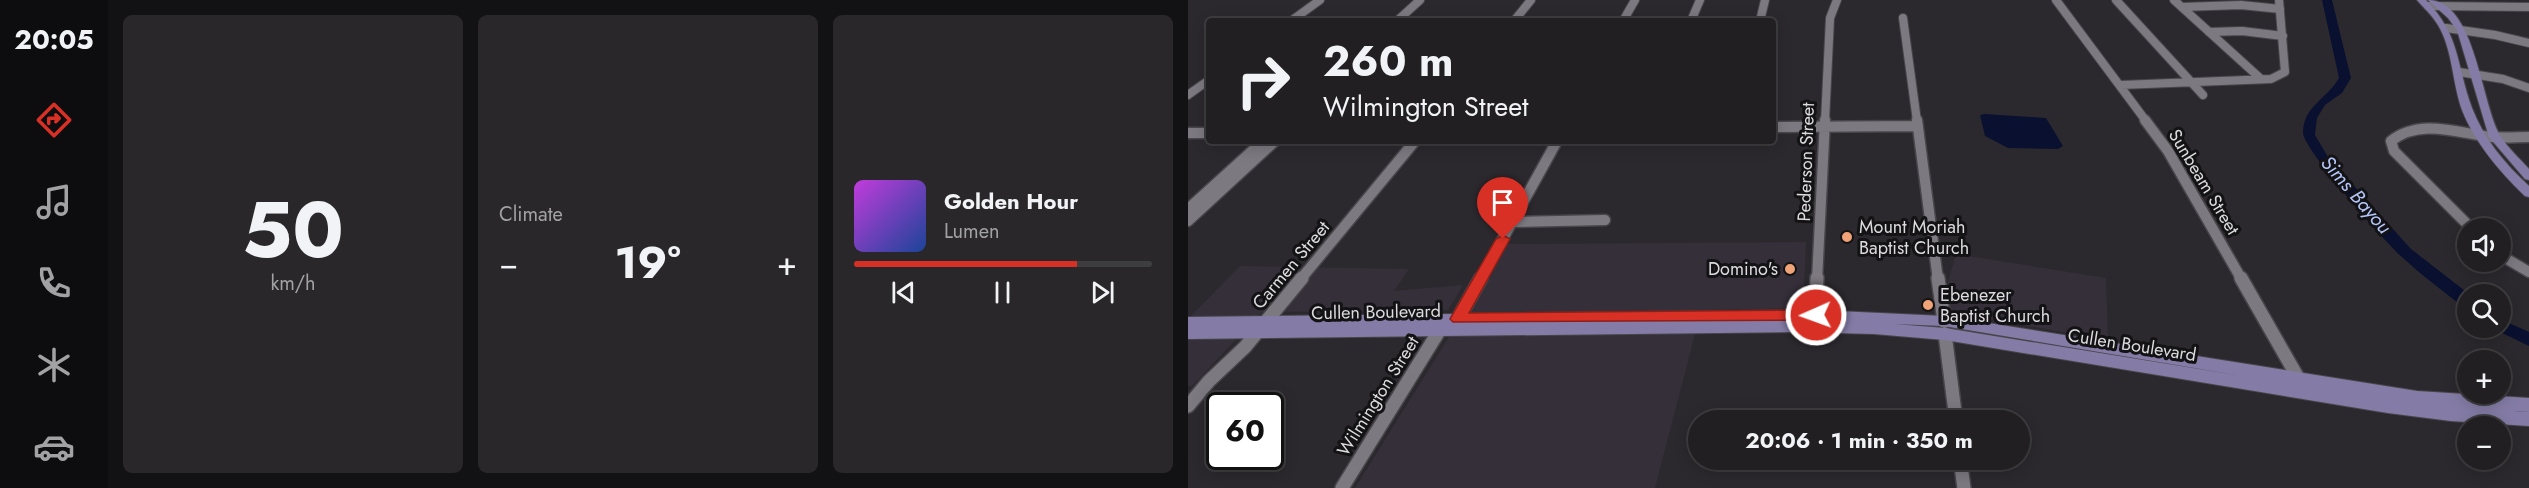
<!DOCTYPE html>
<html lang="en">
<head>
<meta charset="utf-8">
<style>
	:root { --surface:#211f22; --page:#29272a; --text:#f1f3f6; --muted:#a2a2a5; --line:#3e3d40; --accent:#d93025 }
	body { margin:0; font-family:Jost,sans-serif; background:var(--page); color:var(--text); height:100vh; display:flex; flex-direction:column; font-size:22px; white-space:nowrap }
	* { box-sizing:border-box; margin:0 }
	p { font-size:20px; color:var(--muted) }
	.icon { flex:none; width:33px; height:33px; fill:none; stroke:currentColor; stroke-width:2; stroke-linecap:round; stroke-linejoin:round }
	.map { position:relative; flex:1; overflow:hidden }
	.panel { display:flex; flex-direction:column; gap:15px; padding:15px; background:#121113; width:1080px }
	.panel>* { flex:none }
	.top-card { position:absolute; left:18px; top:18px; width:570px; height:126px; border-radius:6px; box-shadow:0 3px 15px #0003,0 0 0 2px var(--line); background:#211f22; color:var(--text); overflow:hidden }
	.fabs { position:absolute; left:1269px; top:218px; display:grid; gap:12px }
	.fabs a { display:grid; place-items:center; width:54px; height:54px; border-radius:50%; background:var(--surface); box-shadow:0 3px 15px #0003,0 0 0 2px var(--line); font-size:30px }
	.speed { position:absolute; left:18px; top:392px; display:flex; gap:12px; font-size:30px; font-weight:700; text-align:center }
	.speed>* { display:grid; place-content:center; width:78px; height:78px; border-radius:50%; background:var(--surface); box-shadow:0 3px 15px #0003,0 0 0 2px var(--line); line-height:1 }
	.speed .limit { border:3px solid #111; border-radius:9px; background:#fff; color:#111 }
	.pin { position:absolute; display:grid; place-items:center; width:51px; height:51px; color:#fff; margin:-62px -26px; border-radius:50% 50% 50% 0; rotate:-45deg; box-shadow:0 0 6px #0007 }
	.pin .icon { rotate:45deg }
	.me { position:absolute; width:66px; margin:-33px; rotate:268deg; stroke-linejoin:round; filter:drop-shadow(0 0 4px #0008) }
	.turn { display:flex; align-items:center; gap:21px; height:126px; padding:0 18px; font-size:27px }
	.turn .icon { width:78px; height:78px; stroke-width:2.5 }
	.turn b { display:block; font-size:42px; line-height:51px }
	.big { font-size:45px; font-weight:700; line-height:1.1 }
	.panel .widget { flex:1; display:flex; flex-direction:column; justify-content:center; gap:9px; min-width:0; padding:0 21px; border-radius:9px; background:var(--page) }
	.panel .dial { align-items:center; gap:0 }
	.dial b { font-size:78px; line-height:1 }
	.song { display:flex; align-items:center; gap:18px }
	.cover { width:72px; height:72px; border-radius:9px; background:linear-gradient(135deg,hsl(290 70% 55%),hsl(220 70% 35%)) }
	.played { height:6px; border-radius:3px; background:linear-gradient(90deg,var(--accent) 75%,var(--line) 75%) }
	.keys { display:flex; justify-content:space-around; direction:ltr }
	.heat { display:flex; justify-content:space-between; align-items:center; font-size:33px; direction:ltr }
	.panel .tiles { flex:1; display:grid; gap:15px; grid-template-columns:repeat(3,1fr) }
	.trip { position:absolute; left:500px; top:410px; width:342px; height:60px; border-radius:30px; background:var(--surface); box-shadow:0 3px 15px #0003,0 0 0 2px var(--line); font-weight:700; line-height:60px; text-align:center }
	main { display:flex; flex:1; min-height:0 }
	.menu { display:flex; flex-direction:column; width:108px; justify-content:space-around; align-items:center; background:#0d0c0e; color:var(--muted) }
	.menu .icon { width:42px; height:42px }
	.menu .selected { color:var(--accent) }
	.menu b { font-size:27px; color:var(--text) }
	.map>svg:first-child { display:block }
	.built { fill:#352f3a }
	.water { fill:#091030 }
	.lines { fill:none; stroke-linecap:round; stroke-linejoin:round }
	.river { fill:#091030; fill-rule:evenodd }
	.minor-far2-casing { stroke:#48464a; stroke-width:10 }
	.minor-far1-casing { stroke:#48464a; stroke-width:13 }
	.minor-casing { stroke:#48464a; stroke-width:16 }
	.major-casing { stroke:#48464a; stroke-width:2 }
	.minor-far2 { stroke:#7d7980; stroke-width:8 }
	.minor-far1 { stroke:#7d7980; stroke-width:10 }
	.minor { stroke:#7d7980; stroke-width:13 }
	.major { fill:#847ca6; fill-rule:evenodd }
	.route { fill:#d93025; stroke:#8d1f18; stroke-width:1.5 }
	.poi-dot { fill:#efa376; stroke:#131214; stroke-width:2 }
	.labels { text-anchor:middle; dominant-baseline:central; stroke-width:6; stroke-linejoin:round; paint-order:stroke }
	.street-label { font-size:18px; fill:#dddbdf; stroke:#131214 }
	.poi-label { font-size:18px; fill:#dddbdf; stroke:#131214; text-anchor:start }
	.water-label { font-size:20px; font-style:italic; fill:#b4c5fa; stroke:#131214 }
</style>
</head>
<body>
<main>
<nav class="menu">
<b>20:05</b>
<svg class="icon selected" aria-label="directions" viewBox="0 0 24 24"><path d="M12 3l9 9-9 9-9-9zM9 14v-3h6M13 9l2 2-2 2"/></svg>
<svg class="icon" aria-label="music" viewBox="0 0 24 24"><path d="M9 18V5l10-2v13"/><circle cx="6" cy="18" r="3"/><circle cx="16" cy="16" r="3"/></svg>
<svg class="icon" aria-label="phone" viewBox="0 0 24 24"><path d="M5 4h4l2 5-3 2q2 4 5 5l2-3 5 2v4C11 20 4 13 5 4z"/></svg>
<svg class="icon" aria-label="climate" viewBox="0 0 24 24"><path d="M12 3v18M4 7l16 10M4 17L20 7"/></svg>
<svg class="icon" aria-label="car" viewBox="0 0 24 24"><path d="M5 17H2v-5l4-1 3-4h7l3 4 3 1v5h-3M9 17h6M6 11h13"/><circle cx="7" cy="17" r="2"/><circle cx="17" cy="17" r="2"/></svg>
</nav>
<section class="panel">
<div class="tiles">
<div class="widget dial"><b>50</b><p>km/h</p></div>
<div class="widget"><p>Climate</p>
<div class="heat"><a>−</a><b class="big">19°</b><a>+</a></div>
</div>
<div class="widget">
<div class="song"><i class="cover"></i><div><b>Golden Hour</b><p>Lumen</p></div></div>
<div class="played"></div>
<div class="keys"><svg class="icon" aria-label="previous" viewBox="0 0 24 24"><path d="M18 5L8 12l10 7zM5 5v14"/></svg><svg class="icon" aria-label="pause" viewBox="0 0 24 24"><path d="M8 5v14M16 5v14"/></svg><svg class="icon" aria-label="next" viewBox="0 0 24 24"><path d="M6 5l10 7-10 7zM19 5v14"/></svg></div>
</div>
</div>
</section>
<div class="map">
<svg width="1341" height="488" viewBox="0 0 1341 488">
	<rect width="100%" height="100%" fill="#2c292e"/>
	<path class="built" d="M618,242L615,308L518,310L507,334L467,488H167L319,244Z
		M768,254L918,278L920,340L761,312L759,285Z
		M52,266L221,269L206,291L275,285L260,310L74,312L4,386H0V319Z"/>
	<path class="water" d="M797,114L858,118L875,146L870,149L820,148L797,136L792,115Z"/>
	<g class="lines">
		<path class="river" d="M1134,0H1144L1163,78L1154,93L1137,105L1129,118L1127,135L1140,157L1223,249L1281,294L1280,308L1274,306C1254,290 1233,275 1214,257C1197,242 1116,150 1115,133C1115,106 1140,98 1151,78Z
			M1312,319L1341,332V346L1306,329L1305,327H1312Z"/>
		<g class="minor-far2-casing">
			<path id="minor-far2" d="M868,0L958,121
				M928,0L1015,95
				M986,0L1073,79
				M1240,6L1341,7
				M994,7L1053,5L1092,9
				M715,18L729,121
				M103,21L132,0
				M209,21L232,0
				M326,21L343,0
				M435,21L447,0
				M503,21L512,0
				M572,21L577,0
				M1258,28L1307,35L1341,43
				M1021,32L1054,31L1095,36
				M1271,72L1315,79L1341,88
				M933,85L1083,79L1097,72L1091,0
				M0,95L21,80
				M637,121L642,18L649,0"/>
		</g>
		<g class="minor-far1-casing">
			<path id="minor-far1" d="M729,120L750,280
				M957,120L980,151L1054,280
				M585,127L730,126
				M0,133H21
				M0,209L75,141
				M0,221L87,141
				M325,222L417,220
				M1283,228L1206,151L1203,141C1232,118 1270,133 1303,137C1316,138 1329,137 1341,137
				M1312,255L1341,272
				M112,280L227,141
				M292,280L369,141
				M629,280L637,120"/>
		</g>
		<g class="minor-casing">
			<path id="minor" d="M750,278L756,321
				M1053,278L1113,383
				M627,323L629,278
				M757,334L768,420
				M0,406L21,381L57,347L114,278
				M772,459L776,488
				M154,488L251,331L270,319L293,278"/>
		</g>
		<g class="major-casing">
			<path id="major" d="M1229,0H1238C1273,36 1268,65 1284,108C1296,139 1317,164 1341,186V197L1337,196C1311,171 1287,143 1274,110C1264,82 1265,50 1250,25C1244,15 1236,8 1229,0Z
				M1240,0C1288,0 1293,106 1313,137C1320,148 1332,159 1341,169V180L1337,179L1301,137L1269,30L1260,18Z
				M628,310L756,316L1229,391L1341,398V412L1262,407L1341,412V426L1263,421L1200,413L757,340L686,334L610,332L0,339V317ZM706,324L756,326L1054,376L757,328Z"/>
		</g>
		<use href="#minor-far2" class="minor-far2"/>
		<use href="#minor-far1" class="minor-far1"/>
		<use href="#minor" class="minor"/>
		<use href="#major" class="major"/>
	</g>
	<path class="route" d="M315,235L322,239L281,313L628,310L634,311L636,315L634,319L628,320L265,322L262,319L308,239Z"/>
	<g class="poi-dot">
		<circle cx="659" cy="237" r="6"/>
		<circle cx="602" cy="269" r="6"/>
		<circle cx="740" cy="305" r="6"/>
	</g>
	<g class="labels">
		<g class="street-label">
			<text transform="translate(618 162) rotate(-88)">Pederson Street</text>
			<text transform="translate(1016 182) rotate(59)">Sunbeam Street</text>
			<text transform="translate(103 265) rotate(-50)">Carmen Street</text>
			<text transform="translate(188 312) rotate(-1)">Cullen Boulevard</text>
			<text transform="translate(944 345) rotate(9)">Cullen Boulevard</text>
			<text transform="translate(190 396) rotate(-58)">Wilmington Street</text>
		</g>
		<g class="poi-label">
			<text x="671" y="227">Mount Moriah<tspan x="671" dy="21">Baptist Church</tspan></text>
			<text x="590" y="269" text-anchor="end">Domino's</text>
			<text x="752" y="295">Ebenezer<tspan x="752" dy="21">Baptist Church</tspan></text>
		</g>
		<g class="water-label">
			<text transform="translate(1168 195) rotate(49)">Sims Bayou</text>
		</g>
	</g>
</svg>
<div class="fabs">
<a><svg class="icon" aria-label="sound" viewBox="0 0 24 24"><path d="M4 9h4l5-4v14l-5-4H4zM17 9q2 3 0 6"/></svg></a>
<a><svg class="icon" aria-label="search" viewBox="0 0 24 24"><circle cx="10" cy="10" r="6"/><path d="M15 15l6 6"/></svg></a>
<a>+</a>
<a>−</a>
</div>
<div class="speed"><div class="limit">60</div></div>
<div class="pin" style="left:315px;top:239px;background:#d93025"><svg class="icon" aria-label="arrive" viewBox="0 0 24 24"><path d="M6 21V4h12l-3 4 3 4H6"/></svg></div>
<svg class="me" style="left:628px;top:315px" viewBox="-20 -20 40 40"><circle r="17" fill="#d93025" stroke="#fff" stroke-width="3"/><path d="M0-11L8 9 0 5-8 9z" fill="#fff"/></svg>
<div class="trip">20:06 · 1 min · 350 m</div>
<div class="top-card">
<div class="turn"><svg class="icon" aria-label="right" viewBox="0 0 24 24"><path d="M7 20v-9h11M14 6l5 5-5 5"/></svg><div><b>260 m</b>Wilmington Street</div></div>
</div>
</div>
</main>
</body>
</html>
